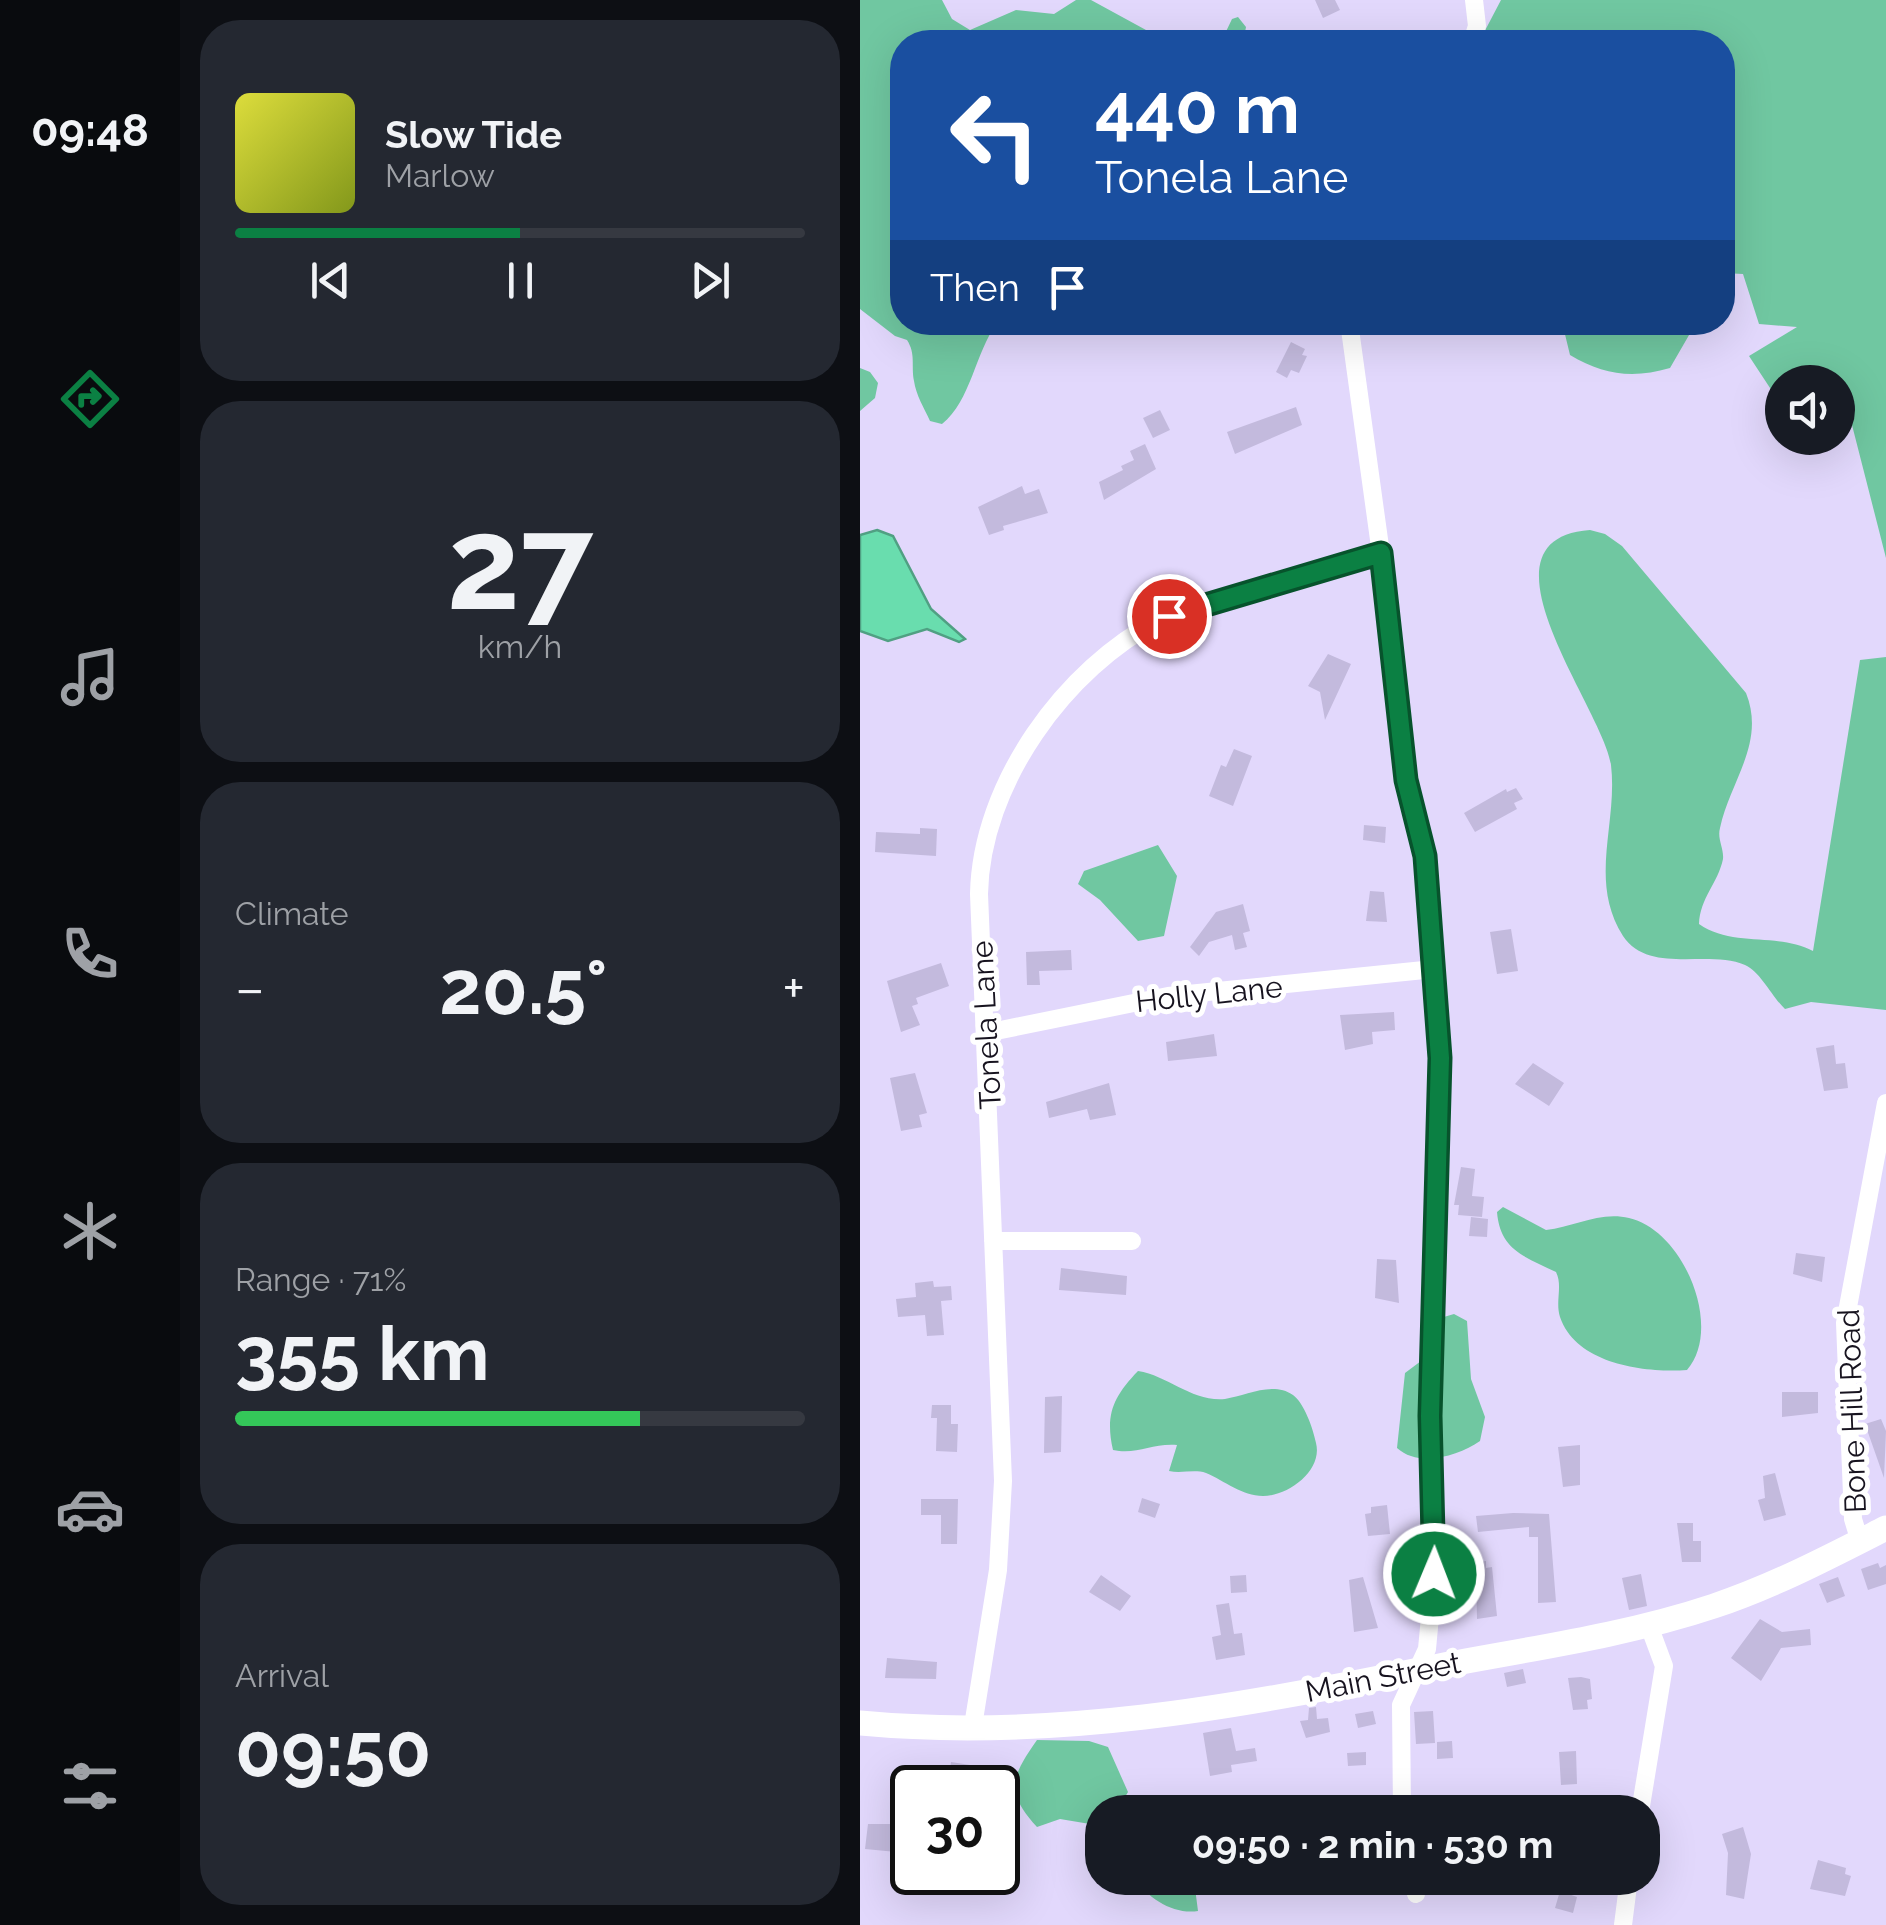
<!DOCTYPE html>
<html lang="en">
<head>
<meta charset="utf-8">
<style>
	:root { --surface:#171b24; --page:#242831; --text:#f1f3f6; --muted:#9ea1a6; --line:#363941; --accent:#0b8043 }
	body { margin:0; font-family:Raleway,sans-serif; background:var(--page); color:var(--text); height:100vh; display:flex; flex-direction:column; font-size:38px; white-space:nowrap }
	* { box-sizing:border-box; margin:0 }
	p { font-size:32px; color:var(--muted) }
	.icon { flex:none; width:55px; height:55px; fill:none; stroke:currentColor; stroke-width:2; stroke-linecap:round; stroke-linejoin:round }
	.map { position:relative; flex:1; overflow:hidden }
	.details { display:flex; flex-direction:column; gap:20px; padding:20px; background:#0d0f14; width:680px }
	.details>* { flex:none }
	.guide { position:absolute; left:30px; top:30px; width:845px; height:305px; border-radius:40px; box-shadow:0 10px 40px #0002; background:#1a4fa0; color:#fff; overflow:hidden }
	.fabs { position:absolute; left:905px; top:365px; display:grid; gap:20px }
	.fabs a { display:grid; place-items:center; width:90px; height:90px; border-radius:50%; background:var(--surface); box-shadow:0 10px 40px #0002; font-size:50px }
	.speed { position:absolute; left:30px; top:1765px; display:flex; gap:20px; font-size:50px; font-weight:700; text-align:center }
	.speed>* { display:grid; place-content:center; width:130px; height:130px; border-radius:50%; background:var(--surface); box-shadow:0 10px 40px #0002; line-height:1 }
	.speed .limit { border:5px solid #111; border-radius:15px; background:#fff; color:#111 }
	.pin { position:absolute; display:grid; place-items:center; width:85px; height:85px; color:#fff; margin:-42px; border:5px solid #fff; border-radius:50%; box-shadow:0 2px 10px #0007 }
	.me { position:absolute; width:110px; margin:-55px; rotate:1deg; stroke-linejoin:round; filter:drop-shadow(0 0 8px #0008) }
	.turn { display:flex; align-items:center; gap:35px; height:210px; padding:0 40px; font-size:45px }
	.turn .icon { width:130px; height:130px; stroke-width:2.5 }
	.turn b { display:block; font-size:70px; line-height:85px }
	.then { display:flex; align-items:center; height:95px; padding:0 40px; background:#0003; gap:20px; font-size:38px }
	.big { font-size:75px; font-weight:700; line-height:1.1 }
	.details .widget { flex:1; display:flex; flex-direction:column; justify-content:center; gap:15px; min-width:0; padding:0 35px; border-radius:40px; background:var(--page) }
	.details .dial { align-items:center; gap:0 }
	.dial b { font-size:130px; line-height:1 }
	.song { display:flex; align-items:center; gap:30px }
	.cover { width:120px; height:120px; border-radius:15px; background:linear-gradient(135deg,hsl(60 70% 55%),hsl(70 70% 35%)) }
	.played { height:10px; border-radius:5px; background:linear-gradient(90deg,var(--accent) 50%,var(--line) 50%) }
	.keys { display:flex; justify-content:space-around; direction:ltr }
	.heat { display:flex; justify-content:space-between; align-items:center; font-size:55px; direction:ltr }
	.charge { height:15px; border-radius:8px; background:linear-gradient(90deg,#34c759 71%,var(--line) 0) }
	.trip { position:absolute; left:225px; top:1795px; width:575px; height:100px; border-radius:40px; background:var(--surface); box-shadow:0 10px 40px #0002; font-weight:700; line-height:100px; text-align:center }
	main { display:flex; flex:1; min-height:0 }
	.menu { display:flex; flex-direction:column; width:180px; justify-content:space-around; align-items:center; background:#090b0e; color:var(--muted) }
	.menu .icon { width:70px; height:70px }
	.menu .active { color:var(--accent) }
	.menu b { font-size:45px; color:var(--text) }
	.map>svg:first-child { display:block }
	.green { fill:#70c7a1 }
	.water { fill:#69ddae; stroke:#50a083; stroke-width:2.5 }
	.building { fill:#c3badd }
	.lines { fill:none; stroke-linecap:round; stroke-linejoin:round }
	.minor { stroke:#fff; stroke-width:18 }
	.secondary { stroke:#fff; stroke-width:25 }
	.route-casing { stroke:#07532c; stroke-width:25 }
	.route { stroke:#0b8043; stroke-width:18 }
	.labels { text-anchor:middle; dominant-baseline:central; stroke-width:10; stroke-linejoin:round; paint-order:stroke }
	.street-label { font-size:30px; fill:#17131f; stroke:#fff }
</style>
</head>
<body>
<main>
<nav class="menu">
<b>09:48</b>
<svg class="icon active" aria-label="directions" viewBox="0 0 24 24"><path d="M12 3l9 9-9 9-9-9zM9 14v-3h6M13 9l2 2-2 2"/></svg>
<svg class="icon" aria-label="music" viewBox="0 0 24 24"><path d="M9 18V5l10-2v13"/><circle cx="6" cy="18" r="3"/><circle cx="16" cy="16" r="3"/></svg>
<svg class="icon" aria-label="phone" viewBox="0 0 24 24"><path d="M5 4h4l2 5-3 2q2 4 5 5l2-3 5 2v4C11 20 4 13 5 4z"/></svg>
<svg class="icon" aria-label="climate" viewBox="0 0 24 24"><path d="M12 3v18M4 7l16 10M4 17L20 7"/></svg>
<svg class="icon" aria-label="car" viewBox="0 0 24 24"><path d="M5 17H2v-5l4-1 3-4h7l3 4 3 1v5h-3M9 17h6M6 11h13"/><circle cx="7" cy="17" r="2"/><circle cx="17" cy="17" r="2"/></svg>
<svg class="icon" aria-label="filters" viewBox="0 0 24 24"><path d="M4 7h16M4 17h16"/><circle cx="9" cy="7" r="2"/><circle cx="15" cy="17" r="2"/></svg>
</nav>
<section class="details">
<div class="widget">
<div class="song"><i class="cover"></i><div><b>Slow Tide</b><p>Marlow</p></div></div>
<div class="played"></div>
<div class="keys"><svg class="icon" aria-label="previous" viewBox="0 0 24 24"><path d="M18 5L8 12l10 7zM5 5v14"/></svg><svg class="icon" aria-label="pause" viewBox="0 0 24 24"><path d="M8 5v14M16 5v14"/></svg><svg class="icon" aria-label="next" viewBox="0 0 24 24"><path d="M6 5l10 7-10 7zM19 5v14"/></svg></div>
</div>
<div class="widget dial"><b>27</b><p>km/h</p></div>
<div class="widget"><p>Climate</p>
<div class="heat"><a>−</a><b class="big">20.5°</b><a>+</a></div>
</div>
<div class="widget"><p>Range · 71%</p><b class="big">355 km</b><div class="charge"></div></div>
<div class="widget"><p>Arrival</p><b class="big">09:50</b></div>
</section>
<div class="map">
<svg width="1026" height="1925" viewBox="0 0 1026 1925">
	<rect width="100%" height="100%" fill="#e2d8fc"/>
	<path class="green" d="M0,0H82L92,19L110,30L156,10L194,14L216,0H231L308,42H42V322L137,323C115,353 111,401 82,424L70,421C64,408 56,395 54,381C51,365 56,354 47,340L35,336L0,309Z
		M641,0H1026V558L981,382H922V394L912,391L889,356L937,327L899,324L883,274L863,273L862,42H619Z
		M378,17L386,27L383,42H361L372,19Z
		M702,322H836V323L810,368C773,379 743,375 710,355Z
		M0,368L10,372L18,383L15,398L0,411Z
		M730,530L745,534L762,546L886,693C906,743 870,781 860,828C857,839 864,848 863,859C858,883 840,898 839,924C873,948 918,932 953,951L1000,660L1026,657V1010L951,1002L925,1009C912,997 900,971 885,965C848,949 789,975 763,936C728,881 758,824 751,765C744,710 607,539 730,530Z
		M298,845L317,876L304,936L278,941L240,900L218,884L224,871Z
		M643,1207L686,1230C714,1227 740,1211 769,1218C823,1230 864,1327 827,1370C784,1373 716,1364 700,1317C695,1301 703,1286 696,1272C665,1257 640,1250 637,1212Z
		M594,1314L607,1321L611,1379L625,1417L620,1441C598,1456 559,1468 537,1448L545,1373L561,1361L577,1319Z
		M278,1371C309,1376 332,1402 365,1399C386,1396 412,1381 433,1395C444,1403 453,1428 456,1443C463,1470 429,1496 403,1496C382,1496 365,1481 346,1473C334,1469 321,1474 309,1471L317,1445C292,1443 277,1455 253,1450C245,1415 253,1397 278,1371Z
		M177,1740L229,1741L248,1747L268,1792L256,1812H242V1826L200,1819L177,1827C145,1792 151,1777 177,1740Z
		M289,1795L300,1801L301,1812H270L277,1800Z
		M276,1878H328L335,1888L338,1911C315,1915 287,1899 276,1878Z"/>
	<path class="water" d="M17,530L33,536L71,609L105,639L99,642L67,629L28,641L0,631V535Z"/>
	<path class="building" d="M455,0H475L480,10L463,18Z
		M431,342L445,349L442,355L447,356L439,373L431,370L427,378L416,372Z
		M436,407L442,425L375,454L367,432Z
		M300,410L310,430L293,438L283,418Z
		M285,444L296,469L244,500L239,482L263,470L261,466L274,460L270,451Z
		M162,486L165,494L179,489L188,513L143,526L144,530L129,535L118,507Z
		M468,654L491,664L465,720L460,692L448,686Z
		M374,749L392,756L373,806L349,796L361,765L366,767Z
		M656,788L663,799L654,803L657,809L615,832L604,813L646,789L647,792Z
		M504,825L526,827L525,843L503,840Z
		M60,828L77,829L76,856L15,852L16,832L60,834Z
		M510,891L524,892L527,922L506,921Z
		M383,904L390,931L383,933L387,947L375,950L372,935L349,942L339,956L330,947L356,912Z
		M651,929L658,971L637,974L630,932Z
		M211,950L212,970L179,971L180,985H167L166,952Z
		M81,963L89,986L56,998L58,1004L52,1006L60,1025L41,1032L27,981Z
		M534,1012L535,1030L512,1032L513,1044L485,1050L480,1015Z
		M354,1034L357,1056L308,1061L306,1042Z
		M974,1045L976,1064L985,1063L988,1088L964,1091L956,1048Z
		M673,1063L704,1083L689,1106L655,1084Z
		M55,1073L67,1113L59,1115L62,1127L41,1131L30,1078Z
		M249,1083L256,1115L230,1120L227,1109L189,1118L186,1102Z
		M601,1167L615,1169L612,1196L624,1197L622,1217L598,1215L599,1205H594Z
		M611,1217L628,1219L627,1237L609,1236Z
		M936,1253L965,1257L962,1282L933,1274Z
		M517,1259L536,1260L539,1303L515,1298Z
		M201,1268L267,1276L266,1295L199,1290Z
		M73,1281L74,1287L91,1286L92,1300L81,1301L84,1335L67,1336L65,1315L38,1317L36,1299L56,1297L55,1283Z
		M922,1392H958V1413L922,1417Z
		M202,1396L201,1452L184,1453L185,1397Z
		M72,1405H91V1424H98L97,1452L76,1451L77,1418H71Z
		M1021,1419L1026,1431L1024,1478L1005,1424Z
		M720,1445V1485L703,1487L698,1447Z
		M915,1473L926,1515L904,1521L898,1500L905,1498L903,1476Z
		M282,1498L300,1504L295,1518L278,1512Z
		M61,1499H98L97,1544H81V1515H61Z
		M527,1505L530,1534L508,1536L505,1514L511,1513V1507Z
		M653,1513L689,1514L696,1602L678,1603V1537H669V1527L618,1532L616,1516Z
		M817,1523H833V1541H841V1562H822Z
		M612,1557L613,1563L626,1561V1568L632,1567L637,1616L617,1619L616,1575L600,1576L598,1558Z
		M1018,1563L1020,1568L1026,1565V1584L1008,1590L1001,1569Z
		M781,1574L787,1606L769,1610L762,1578Z
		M241,1575L271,1596L260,1611L229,1592Z
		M386,1575L387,1592L371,1593L370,1576Z
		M503,1577L518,1628L494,1632L489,1580Z
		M978,1577L985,1596L967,1603L959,1584Z
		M369,1603L374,1634L382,1633L385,1655L356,1660L352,1637L361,1635L356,1605Z
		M900,1619L922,1632L950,1629L951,1645L921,1648L901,1681L871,1658Z
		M27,1658L77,1662L76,1679L25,1678Z
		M663,1669L666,1683L647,1687L644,1673Z
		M721,1677L730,1679L732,1699L727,1700L728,1709L713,1710L708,1678Z
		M456,1707L457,1719L468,1718L470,1732L446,1738L440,1721L448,1720L449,1708Z
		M513,1711L516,1724L498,1728L495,1714Z
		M573,1711L575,1743L556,1744L554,1712Z
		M371,1728L376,1751L395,1748L397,1761L371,1765L372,1772L350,1776L343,1733Z
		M592,1741L593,1758L577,1759V1742Z
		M716,1751L717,1784L701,1785L699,1752Z
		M506,1752V1765L488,1766L487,1753Z
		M91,1762L110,1765L106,1788H87Z
		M8,1824H50L47,1853L5,1849Z
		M883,1827L891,1854L884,1899L866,1895L868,1853L862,1834Z
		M958,1860L986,1868L985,1874L991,1876L985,1896L950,1889Z
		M700,1891L717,1897L713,1913L695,1908Z"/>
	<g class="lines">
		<path class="minor" d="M612,42L617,26L614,0
			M489,322L529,612L546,780L565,856L580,1057L571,1417L574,1574L567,1649L541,1705L542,1812
			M126,1033L308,996L574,969
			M133,1241H272
			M1000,1542L993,1519L985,1323L1026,1103
			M113,1726L138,1570L143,1481L119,894C121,784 205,668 301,619C320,609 346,605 367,599C418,584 470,569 521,553
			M780,1812L804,1666L788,1623
			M553,1878L556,1894
			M763,1925L769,1878"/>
		<path class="secondary" d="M0,1723C190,1741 379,1707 564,1669C660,1650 761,1637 854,1606C914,1586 969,1557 1026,1528"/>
	</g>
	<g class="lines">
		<g class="route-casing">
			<path id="route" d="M309,616L521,553L546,780L565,856L580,1058L570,1416L574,1574"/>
		</g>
		<use href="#route" class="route"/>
	</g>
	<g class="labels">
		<g class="street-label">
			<text transform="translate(349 994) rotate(-6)">Holly Lane</text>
			<text transform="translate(126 1025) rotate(-93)">Tonela Lane</text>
			<text transform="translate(992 1411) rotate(-92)">Bone Hill Road</text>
			<text transform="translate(523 1677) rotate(-11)">Main Street</text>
		</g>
	</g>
</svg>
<div class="fabs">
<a><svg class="icon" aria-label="sound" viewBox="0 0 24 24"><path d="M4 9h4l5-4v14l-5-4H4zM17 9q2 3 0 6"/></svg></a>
</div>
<div class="speed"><div class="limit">30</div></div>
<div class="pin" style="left:309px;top:616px;background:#d93025"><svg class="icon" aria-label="arrive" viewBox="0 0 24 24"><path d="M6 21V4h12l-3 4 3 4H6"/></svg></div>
<svg class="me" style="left:574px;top:1574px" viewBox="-20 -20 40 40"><circle r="17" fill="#0b8043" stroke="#fff" stroke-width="3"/><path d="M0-11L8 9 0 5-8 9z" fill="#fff"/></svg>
<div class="trip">09:50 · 2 min · 530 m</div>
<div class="guide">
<div class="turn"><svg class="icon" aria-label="left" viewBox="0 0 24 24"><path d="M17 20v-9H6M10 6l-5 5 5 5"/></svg><div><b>440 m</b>Tonela Lane</div></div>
<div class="then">Then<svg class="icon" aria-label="arrive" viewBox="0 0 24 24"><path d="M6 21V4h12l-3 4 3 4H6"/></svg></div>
</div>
</div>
</main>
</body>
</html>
